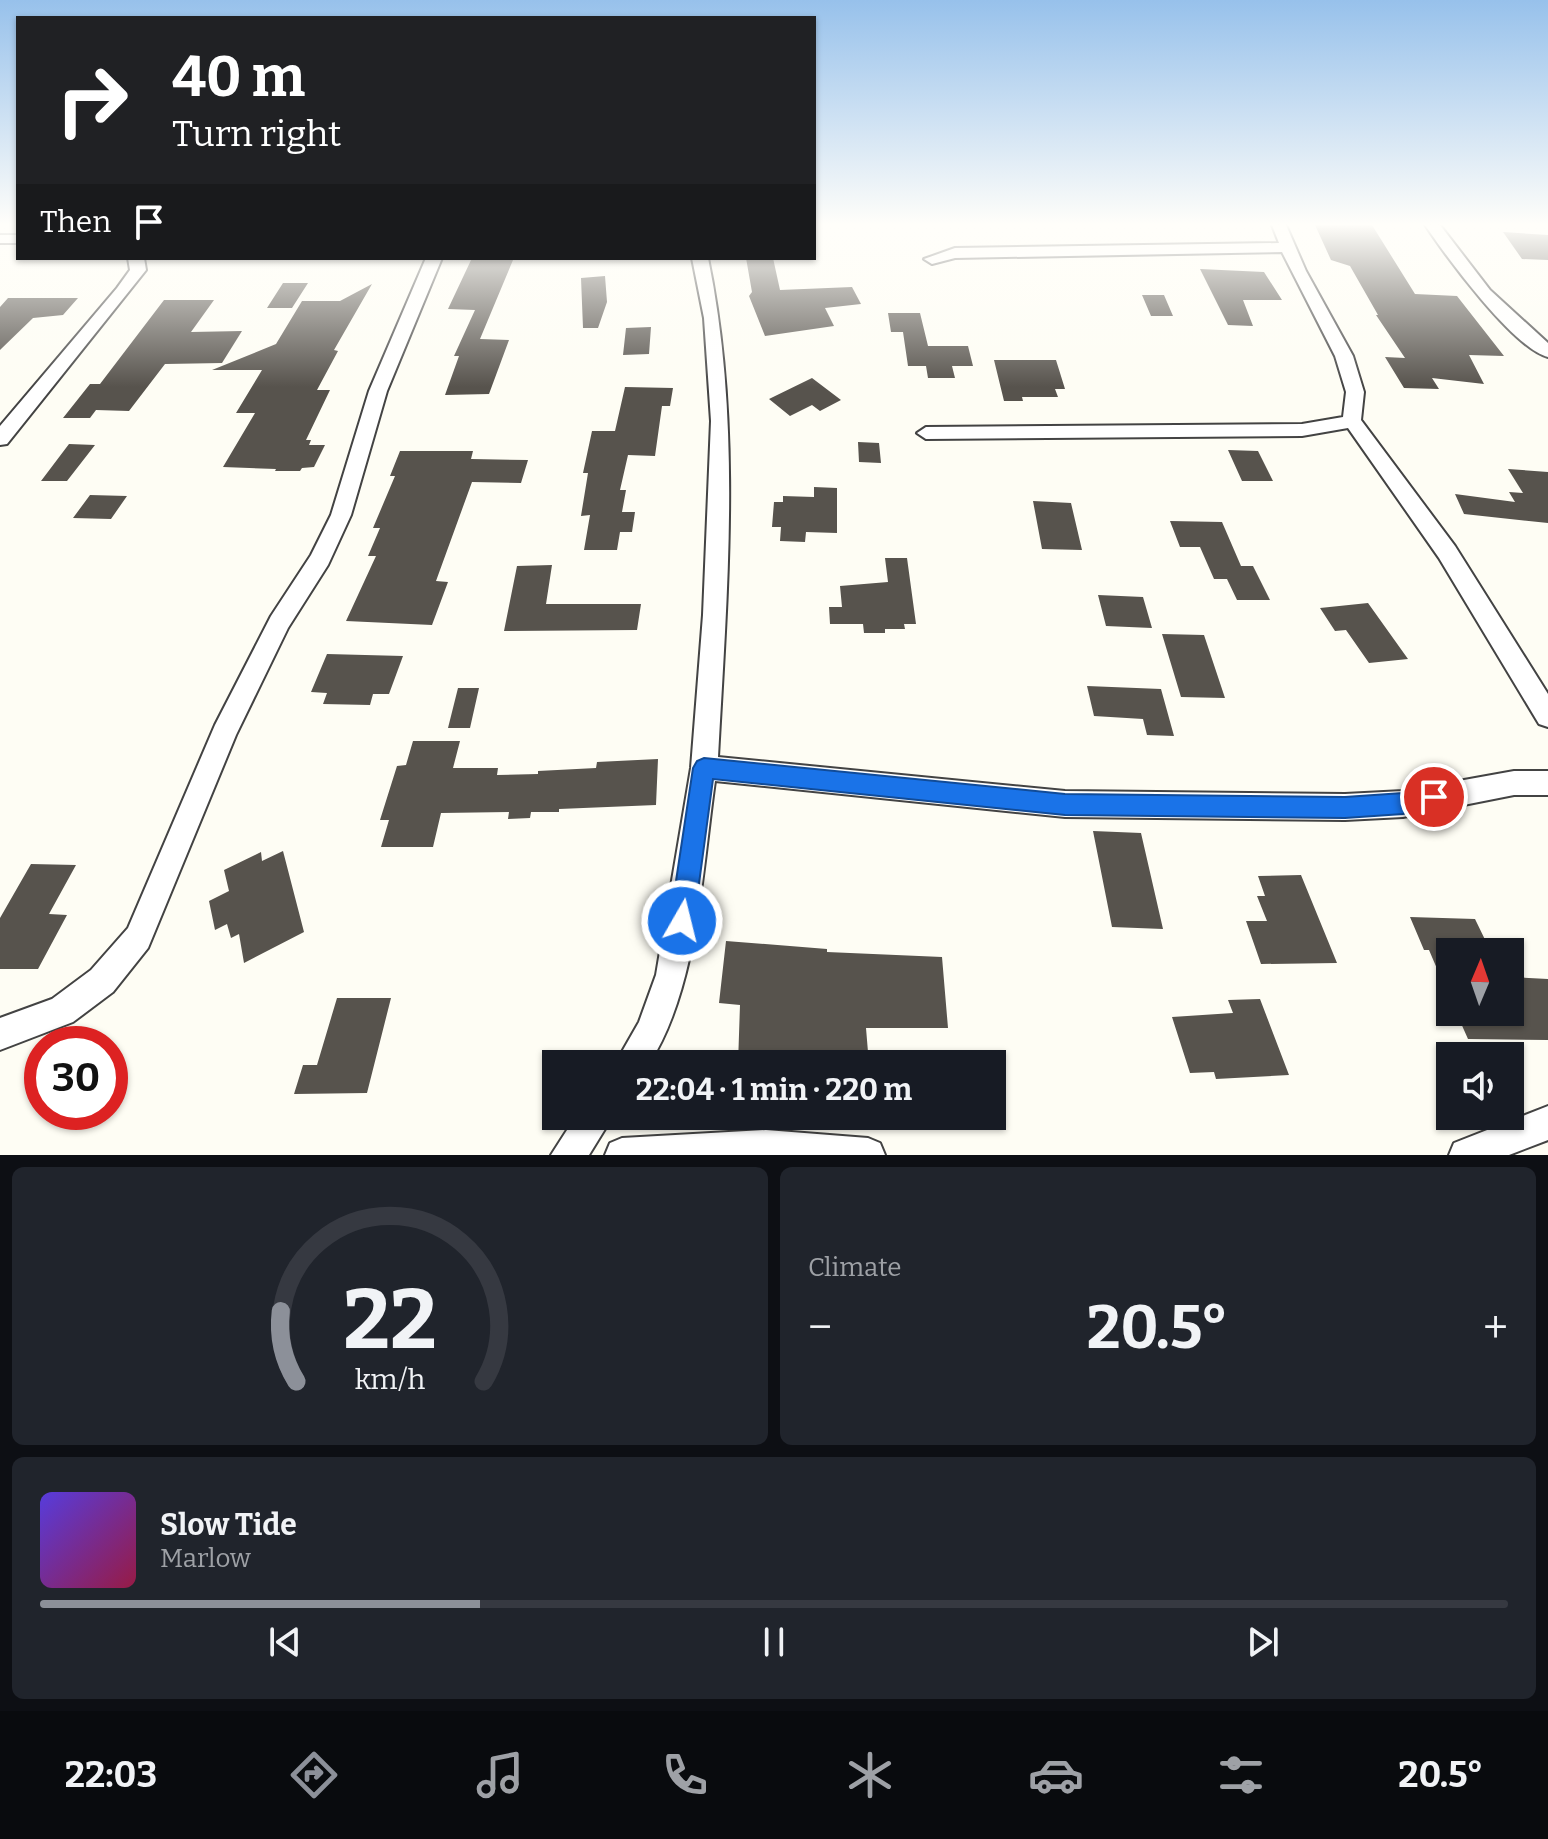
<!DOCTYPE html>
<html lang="en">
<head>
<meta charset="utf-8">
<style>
	:root { --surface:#171b24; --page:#20242c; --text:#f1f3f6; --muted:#9ea1a6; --line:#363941; --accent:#8c9099 }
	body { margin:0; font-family:Bitter,serif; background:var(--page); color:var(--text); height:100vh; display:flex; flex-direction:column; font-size:30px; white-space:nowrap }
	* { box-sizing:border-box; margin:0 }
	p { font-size:26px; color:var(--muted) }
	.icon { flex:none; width:44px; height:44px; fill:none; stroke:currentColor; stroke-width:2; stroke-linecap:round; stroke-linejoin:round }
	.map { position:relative; height:1155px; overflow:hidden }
	.details { display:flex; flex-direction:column; gap:12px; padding:12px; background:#0d0f14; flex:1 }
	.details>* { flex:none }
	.hud { position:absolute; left:16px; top:16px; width:800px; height:244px; border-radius:0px; box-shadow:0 2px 6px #0004; background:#202124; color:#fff; overflow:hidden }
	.needle { width:52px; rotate:2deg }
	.buttons { position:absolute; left:1436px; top:938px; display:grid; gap:16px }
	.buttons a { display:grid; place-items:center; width:88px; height:88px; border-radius:0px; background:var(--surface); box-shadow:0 2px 6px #0004; font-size:40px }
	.speed { position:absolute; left:24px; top:1026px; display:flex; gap:16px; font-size:40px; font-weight:700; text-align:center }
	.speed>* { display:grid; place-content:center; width:104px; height:104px; border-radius:50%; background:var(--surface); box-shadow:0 2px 6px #0004; line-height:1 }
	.speed .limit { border:12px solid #d22; background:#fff; color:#111 }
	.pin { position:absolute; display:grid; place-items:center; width:68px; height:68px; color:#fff; margin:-34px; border:4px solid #fff; border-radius:50%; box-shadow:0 2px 8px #0007 }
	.me { position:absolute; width:88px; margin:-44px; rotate:8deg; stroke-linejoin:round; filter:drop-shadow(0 0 6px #0008) }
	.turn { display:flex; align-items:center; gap:28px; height:168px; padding:0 24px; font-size:36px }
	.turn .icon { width:104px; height:104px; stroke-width:2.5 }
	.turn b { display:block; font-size:56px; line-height:68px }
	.then { display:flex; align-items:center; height:76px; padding:0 24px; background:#0003; gap:16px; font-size:30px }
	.big { font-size:60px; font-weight:700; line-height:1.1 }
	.details .widget { flex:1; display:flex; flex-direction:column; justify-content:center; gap:12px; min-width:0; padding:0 28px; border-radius:12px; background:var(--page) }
	.details .dial { align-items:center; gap:0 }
	.dial svg { height:208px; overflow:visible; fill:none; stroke:var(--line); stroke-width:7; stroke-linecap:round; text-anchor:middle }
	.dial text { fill:var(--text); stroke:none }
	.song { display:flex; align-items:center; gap:24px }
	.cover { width:96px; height:96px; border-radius:12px; background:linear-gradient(135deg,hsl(250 70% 55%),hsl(340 70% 35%)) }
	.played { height:8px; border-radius:4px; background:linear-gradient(90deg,var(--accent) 30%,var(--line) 30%) }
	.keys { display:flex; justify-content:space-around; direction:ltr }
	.heat { display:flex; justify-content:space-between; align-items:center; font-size:44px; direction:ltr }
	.details .tiles { flex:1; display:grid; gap:12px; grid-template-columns:1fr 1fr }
	.widget:last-child { grid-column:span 2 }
	.trip { position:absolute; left:542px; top:1050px; width:464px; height:80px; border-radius:0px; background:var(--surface); box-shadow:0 2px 6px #0004; font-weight:700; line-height:80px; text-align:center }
	.tabs { display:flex; height:128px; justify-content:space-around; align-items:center; background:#090b0e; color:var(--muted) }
	.tabs .icon { width:56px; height:56px }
	.tabs .current { color:var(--accent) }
	.tabs b { font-size:36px; color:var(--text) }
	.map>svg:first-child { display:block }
	.building { fill:#57534d }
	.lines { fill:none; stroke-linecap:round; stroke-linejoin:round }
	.minor-casing { stroke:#434343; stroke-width:4 }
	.minor { fill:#fff; fill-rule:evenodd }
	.route { fill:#1a73e8; stroke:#114b97; stroke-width:2 }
</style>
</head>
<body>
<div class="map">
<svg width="1548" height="1155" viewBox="0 0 1548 1155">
	<rect width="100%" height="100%" fill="#fefdf4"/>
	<path class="building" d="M1315,225H1372L1415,294L1457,296L1504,356L1469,355L1484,384L1432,378L1439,389L1404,388L1385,357L1405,358L1376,315H1378L1350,266L1331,260Z
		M1503,232L1548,235V260L1522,259Z
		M472,258L513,260L480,339L509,340L489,394L445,395L459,356H454L475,310L448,309Z
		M746,258H773L780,290L852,287L861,304L825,308L834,326L765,336L749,296L752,292Z
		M1200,269L1264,272L1282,300H1243L1253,326L1228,325Z
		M605,276L607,302L598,328H583L581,278Z
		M283,283H308L292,308H267Z
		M372,284L334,350L338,351L317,390H330L306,440H311L309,445H325L314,467L302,468L300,471H275L276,469L223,467L255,413H236L262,370H212L276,344L302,301H340Z
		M1142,295H1164L1173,316H1151Z
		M8,298H78L63,315L33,318L0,350V307Z
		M164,300H214L191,332L242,331L222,363L165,364L129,411L96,410L90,418H63L90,384H100Z
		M888,313H920L928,346H968L973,366H952L955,378H928L926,366H908L903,332H891Z
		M651,327L649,354L623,355L626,328Z
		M994,360H1056L1065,389H1055L1058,397H1022L1023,401H1004Z
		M812,378L841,400L820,411L812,405L790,416L769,399Z
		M625,387L673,388L670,406H662L655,456L628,455L620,490H626L622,512H635L632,532H620L617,550H584L590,515L581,516L588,473H583L592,431H615Z
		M858,442L879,443L881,463L859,462Z
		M69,444L95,445L67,481H41Z
		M1228,450L1258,451L1273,481H1242Z
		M400,451H473L471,459L528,460L521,483L472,482L436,581L448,582L432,625L346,621L376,556H368L380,528H373L395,476H390Z
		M1508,469L1548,472V523L1464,514L1455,494L1515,502L1509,492L1523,493Z
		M814,487L837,488V533L806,532L805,542L780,541L781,527H772L774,502H783V496L814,497Z
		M90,495L127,496L111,519L73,518Z
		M1033,501L1071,503L1082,550L1042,549Z
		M1170,521L1222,522L1241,566H1253L1270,600H1237L1227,579H1214L1200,547H1180Z
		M885,558H907L916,624H904L905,629H885V633H864L863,624H830L829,607H842L840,586L888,582Z
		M552,565L546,604H641L637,630L504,631L517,566Z
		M1098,595L1143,597L1152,628L1106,626Z
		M1368,603L1408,659L1369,663L1346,630L1335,631L1320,608Z
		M1162,634L1204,635L1225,698L1181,697Z
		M327,654L403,656L389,694H373L370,705L323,704L327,693L311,692Z
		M1087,686L1161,689L1174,736L1147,735L1143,719L1094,716Z
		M458,688H479L470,728H448Z
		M413,741H460L453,768H498L497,775L538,774V771L596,768L597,762L658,759L656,805L559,809V812H531L530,818L508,819L509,812L441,813L433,847H381L389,820H380L397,766L406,765Z
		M1093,831L1141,833L1163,929L1112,927Z
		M283,851L304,932L244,963L239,934L231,938L227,924L215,930L209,901L229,891L224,870L261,852L262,861Z
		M31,864L76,865L49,914L67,915L38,969H0V918Z
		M1301,875L1337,963L1261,964L1246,921H1267L1257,896H1265L1258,876Z
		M1410,917L1475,919L1491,952H1450V999L1429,950H1424Z
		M726,941L827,949V952L942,957L948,1028H866L869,1064H738L740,1005L719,1003Z
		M1510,977L1548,979V1040L1468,1039L1456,1012H1510Z
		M337,998H391L367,1093L294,1094L303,1065H317Z
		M1260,999L1289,1075L1216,1079L1214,1072L1190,1073L1172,1017L1233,1013L1228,1000Z"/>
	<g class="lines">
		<g class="minor-casing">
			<path id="minor" d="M1272,225H1286L1306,271L1353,356L1364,392L1361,420L1455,546L1548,694V727L1539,724L1439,558L1348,428L1302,436L926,439L917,433L926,427L1302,424L1343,417L1346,392L1335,356L1282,252L955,258L932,264L924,259L955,248L1279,243Z
				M1425,225H1440L1490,290L1548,343V357C1513,348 1446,256 1425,225Z
				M0,235H18V243H0Z
				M128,258H144L146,270L7,444L0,445V426L117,288L130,270Z
				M426,258H442L387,391L351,515L328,565L288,628L236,735L148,948L113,992L73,1022L0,1050V1018L52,999L91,970L128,928L215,725L271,616L311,555L331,515L369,391Z
				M692,258H708C742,422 727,591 718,757L1065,791L1345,794L1403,791L1514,771H1548V795H1514L1403,817L1345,820L1065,817L715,781C702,871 698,987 649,1064H615L639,1022L656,975L691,768L703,615L711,421L704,318Z
				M1548,1106V1140L1509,1155H1449L1454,1143Z
				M576,1116H613L589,1155H551Z
				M766,1130L868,1138L880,1143L885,1155H605L610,1143L622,1138Z"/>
		</g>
		<use href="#minor" class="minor"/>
	</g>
	<linearGradient id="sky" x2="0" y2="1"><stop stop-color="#97c1eb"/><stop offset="0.58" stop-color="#fffefa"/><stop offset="1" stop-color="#fffefa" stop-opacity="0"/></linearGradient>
	<rect width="1548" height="387" fill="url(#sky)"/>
	<path class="route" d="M704,758L1065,794L1345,797L1403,793L1434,786L1442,789L1445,797L1442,804L1403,814L1345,818L1065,815L713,779L694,921L690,929L682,933L673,929L670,921L693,768L697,761Z"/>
</svg>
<div class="buttons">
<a><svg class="needle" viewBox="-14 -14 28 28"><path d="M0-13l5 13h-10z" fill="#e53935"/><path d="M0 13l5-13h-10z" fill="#9ea1a6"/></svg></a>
<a><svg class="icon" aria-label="sound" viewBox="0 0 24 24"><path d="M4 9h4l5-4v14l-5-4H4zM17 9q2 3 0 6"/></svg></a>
</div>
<div class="speed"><div class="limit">30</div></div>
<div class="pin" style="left:1434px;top:797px;background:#d93025"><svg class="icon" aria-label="arrive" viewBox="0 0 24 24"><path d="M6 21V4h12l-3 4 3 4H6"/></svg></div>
<svg class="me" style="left:682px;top:921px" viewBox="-20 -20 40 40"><circle r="17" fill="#1a73e8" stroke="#fff" stroke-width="3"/><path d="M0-11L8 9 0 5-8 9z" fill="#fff"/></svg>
<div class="trip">22:04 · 1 min · 220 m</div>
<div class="hud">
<div class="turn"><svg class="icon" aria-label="right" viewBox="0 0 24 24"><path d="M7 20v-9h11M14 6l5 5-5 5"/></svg><div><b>40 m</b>Turn right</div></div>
<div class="then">Then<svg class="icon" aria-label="arrive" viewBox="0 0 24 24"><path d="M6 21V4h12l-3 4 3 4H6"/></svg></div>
</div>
</div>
<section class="details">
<div class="tiles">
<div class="widget dial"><svg viewBox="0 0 100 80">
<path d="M14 69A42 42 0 1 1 86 69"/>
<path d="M14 69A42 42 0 0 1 8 42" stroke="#8c9099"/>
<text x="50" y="56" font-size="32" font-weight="700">22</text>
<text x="50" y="72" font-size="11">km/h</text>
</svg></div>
<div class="widget"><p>Climate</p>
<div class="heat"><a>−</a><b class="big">20.5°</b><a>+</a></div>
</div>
<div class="widget">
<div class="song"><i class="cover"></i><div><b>Slow Tide</b><p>Marlow</p></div></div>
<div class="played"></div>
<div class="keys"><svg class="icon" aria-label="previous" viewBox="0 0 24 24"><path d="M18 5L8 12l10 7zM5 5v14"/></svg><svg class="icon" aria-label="pause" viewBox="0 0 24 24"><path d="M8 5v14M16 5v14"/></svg><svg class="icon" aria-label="next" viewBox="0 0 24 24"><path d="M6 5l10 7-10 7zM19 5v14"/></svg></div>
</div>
</div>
</section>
<nav class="tabs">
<b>22:03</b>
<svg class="icon current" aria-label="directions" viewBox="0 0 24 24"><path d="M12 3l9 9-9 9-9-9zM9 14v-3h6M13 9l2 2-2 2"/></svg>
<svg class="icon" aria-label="music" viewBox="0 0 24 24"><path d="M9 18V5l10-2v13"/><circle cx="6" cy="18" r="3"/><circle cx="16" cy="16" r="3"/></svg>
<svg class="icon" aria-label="phone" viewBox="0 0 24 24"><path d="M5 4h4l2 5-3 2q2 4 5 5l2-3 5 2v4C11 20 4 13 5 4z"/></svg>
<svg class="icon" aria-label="climate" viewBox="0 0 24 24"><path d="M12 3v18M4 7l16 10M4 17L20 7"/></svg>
<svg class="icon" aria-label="car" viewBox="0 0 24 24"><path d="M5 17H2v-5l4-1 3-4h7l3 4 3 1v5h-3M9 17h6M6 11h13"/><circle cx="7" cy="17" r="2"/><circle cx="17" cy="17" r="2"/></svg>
<svg class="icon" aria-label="filters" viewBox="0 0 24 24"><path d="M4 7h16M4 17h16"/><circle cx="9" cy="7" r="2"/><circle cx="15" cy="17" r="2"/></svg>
<b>20.5°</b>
</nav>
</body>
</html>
